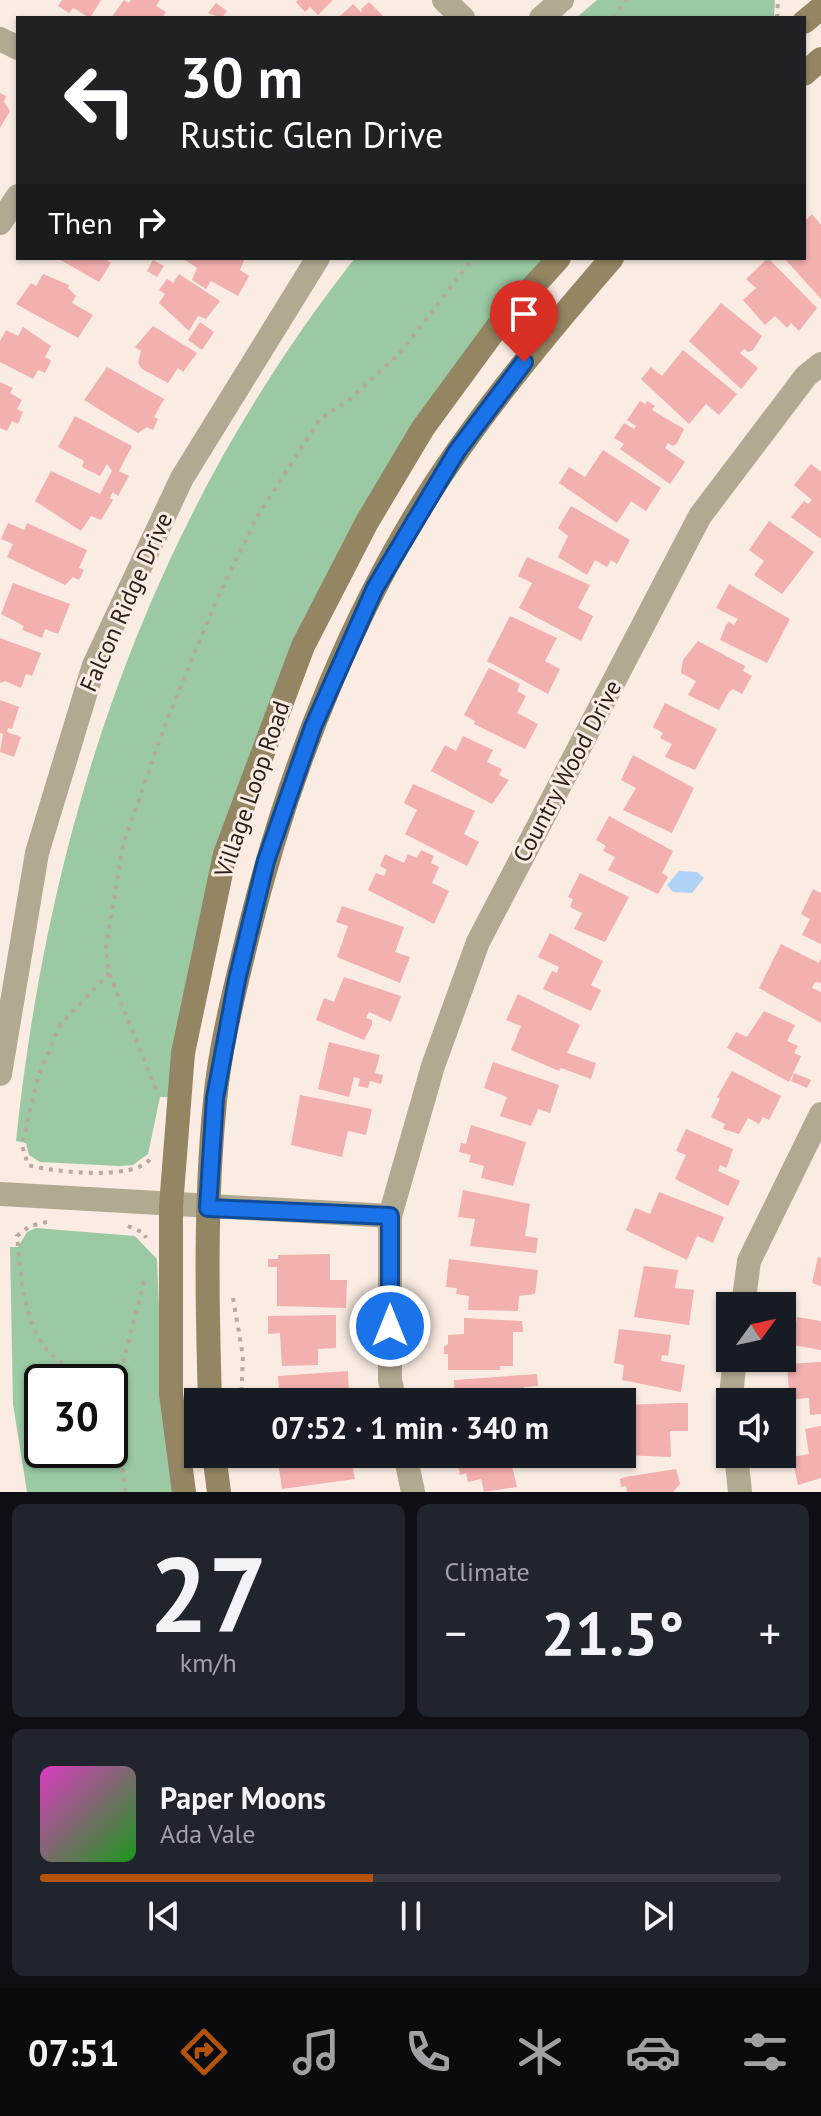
<!DOCTYPE html>
<html lang="en">
<head>
<meta charset="utf-8">
<style>
	:root { --surface:#171b24; --page:#20242c; --text:#f1f3f6; --muted:#9ea1a6; --line:#363941; --accent:#b45309 }
	body { margin:0; font-family:"PT Sans",sans-serif; background:var(--page); color:var(--text); height:100vh; display:flex; flex-direction:column; font-size:30px; white-space:nowrap }
	* { box-sizing:border-box; margin:0 }
	p { font-size:26px; color:var(--muted) }
	.icon { flex:none; width:44px; height:44px; fill:none; stroke:currentColor; stroke-width:2; stroke-linecap:round; stroke-linejoin:round }
	.map { position:relative; height:1492px; overflow:hidden }
	.details { display:flex; flex-direction:column; gap:12px; padding:12px; background:#0d0f14; flex:1 }
	.details>* { flex:none }
	.guide { position:absolute; left:16px; top:16px; width:790px; height:244px; border-radius:0px; box-shadow:0 2px 6px #0004; background:#202124; color:#fff; overflow:hidden }
	.needle { width:52px; rotate:57deg }
	.controls { position:absolute; left:716px; top:1292px; display:grid; gap:16px }
	.controls a { display:grid; place-items:center; width:80px; height:80px; border-radius:0px; background:var(--surface); box-shadow:0 2px 6px #0004; font-size:40px }
	.speed { position:absolute; left:24px; top:1364px; display:flex; gap:16px; font-size:40px; font-weight:700; text-align:center }
	.speed>* { display:grid; place-content:center; width:104px; height:104px; border-radius:50%; background:var(--surface); box-shadow:0 2px 6px #0004; line-height:1 }
	.speed .limit { border:4px solid #111; border-radius:12px; background:#fff; color:#111 }
	.pin { position:absolute; display:grid; place-items:center; width:68px; height:68px; color:#fff; margin:-82px -34px; border-radius:50% 50% 50% 0; rotate:-45deg; box-shadow:0 0 8px #0007 }
	.pin .icon { rotate:45deg }
	.me { position:absolute; width:88px; margin:-44px; rotate:0deg; stroke-linejoin:round; filter:drop-shadow(0 0 6px #0008) }
	.turn { display:flex; align-items:center; gap:28px; height:168px; padding:0 32px; font-size:36px }
	.turn .icon { width:104px; height:104px; stroke-width:2.5 }
	.turn b { display:block; font-size:56px; line-height:68px }
	.then { display:flex; align-items:center; height:76px; padding:0 32px; background:#0003; gap:16px; font-size:30px }
	.big { font-size:60px; font-weight:700; line-height:1.1 }
	.details .widget { flex:1; display:flex; flex-direction:column; justify-content:center; gap:12px; min-width:0; padding:0 28px; border-radius:12px; background:var(--page) }
	.details .dial { align-items:center; gap:0 }
	.dial b { font-size:104px; line-height:1 }
	.song { display:flex; align-items:center; gap:24px }
	.cover { width:96px; height:96px; border-radius:12px; background:linear-gradient(135deg,hsl(310 70% 55%),hsl(120 70% 35%)) }
	.played { height:8px; border-radius:4px; background:linear-gradient(90deg,var(--accent) 45%,var(--line) 45%) }
	.keys { display:flex; justify-content:space-around; direction:ltr }
	.heat { display:flex; justify-content:space-between; align-items:center; font-size:44px; direction:ltr }
	.details .tiles { flex:1; display:grid; gap:12px; grid-template-columns:1fr 1fr }
	.widget:last-child { grid-column:span 2 }
	.trip { position:absolute; left:184px; top:1388px; width:452px; height:80px; border-radius:0px; background:var(--surface); box-shadow:0 2px 6px #0004; font-weight:700; line-height:80px; text-align:center }
	.dock { display:flex; height:128px; justify-content:space-around; align-items:center; background:#090b0e; color:var(--muted) }
	.dock .icon { width:56px; height:56px }
	.dock .selected { color:var(--accent) }
	.dock b { font-size:36px; color:var(--text) }
	.map>svg:first-child { display:block }
	.green { fill:#9ac9a3; fill-rule:evenodd }
	.water { fill:#afd2f6 }
	.building { fill:#f2b0ae }
	.lines { fill:none; stroke-linecap:round; stroke-linejoin:round }
	.path { stroke:#b7a9a1; stroke-width:4; stroke-dasharray:4 6; stroke-linecap:butt }
	.minor { stroke:#b2a991; stroke-width:24 }
	.secondary { stroke:#958663; stroke-width:24 }
	.route-casing { stroke:#114b97; stroke-width:20 }
	.route { stroke:#1a73e8; stroke-width:14 }
	.labels { text-anchor:middle; dominant-baseline:central; stroke-width:6; stroke-linejoin:round; paint-order:stroke }
	.street-label { font-size:24px; fill:#2c2018; stroke:#faece3 }
</style>
</head>
<body>
<div class="map">
<svg width="821" height="1492" viewBox="0 0 821 1492">
	<rect width="100%" height="100%" fill="#faece3"/>
	<path class="green" d="M597,0H774L775,1L774,18H576Z
		M355,258H547L497,314L271,699L225,829L168,1097H160L148,1154L133,1165L120,1166L40,1162L29,1155L26,1143L16,1141C50,816 151,518 355,258Z
		M36,1228L135,1236L157,1259L163,1404L173,1492H27L13,1404L10,1247H18L27,1232ZM42,1382H110V1450H42Z"/>
	<path class="water" d="M679,871L697,872L704,878L692,893L673,892L667,885Z"/>
	<path class="building" d="M62,0H101L90,18L73,8L69,13L58,6Z
		M124,0L129,3L131,0H160L156,6L166,12L162,18H111Z
		M298,0H333L318,15L310,7L305,12L296,2Z
		M369,2L385,18H338L353,4L362,13L361,9Z
		M216,3L227,11L222,18L208,13Z
		M0,93L6,96L4,102L10,111L0,128Z
		M812,214L821,225V299L784,258H804V222Z
		M57,258H104L111,263L99,282Z
		M182,258H245L240,270L249,276L238,296L211,281L206,289L192,280L197,268Z
		M768,258L817,308L799,331L791,323L787,328L775,316L765,325L743,300L756,288L746,279Z
		M153,260L164,266L157,277L147,271Z
		M43,274L69,285L68,288L76,296L72,303L93,315L78,338L16,304L31,283L36,286Z
		M179,274L220,301L206,319L198,316L189,331L159,303L165,294L159,290L167,279L173,283Z
		M721,303L762,336L753,350L748,352L744,349L740,353L758,368L741,389L689,341Z
		M200,322L214,332L202,350L188,340Z
		M153,326L197,353L183,372L178,368L168,383L142,369L138,363L141,351L135,347Z
		M23,327L51,346L45,357L51,361L45,373L38,370L33,379L0,362V341L6,330L18,336Z
		M683,350L737,394L719,415L706,404L689,424L641,379L651,367L662,376Z
		M107,367L164,399L154,417L158,419L153,430L147,427L138,433L84,400Z
		M0,382L13,388L10,393L22,400L17,409L23,412L18,424L12,421L7,431L0,428Z
		M640,401L645,404L647,401L655,406L652,410L684,429L677,443L673,446L668,443L665,448L685,462L670,484L620,449L624,444L614,438L624,423L634,429L636,426L627,420Z
		M75,416L132,446L119,471L129,476L118,496L113,492L110,498L113,500L101,520L91,516L81,531L35,501L51,471L100,494L112,471L107,464L100,476L82,467L84,461L58,447Z
		M603,450L661,488L646,511L631,501L617,523L559,483L569,467L585,477Z
		M811,464L821,472V539L791,517L804,501L808,504L812,500L794,485Z
		M571,506L630,540L617,564L611,560L607,567L595,560L587,575L558,557L568,536L558,528Z
		M769,521L814,552L782,594L754,575L764,561L749,550Z
		M8,523L24,530L27,523L87,550L79,568L84,570L79,580L73,577L65,585L7,557L13,544L1,539Z
		M527,557L590,585L578,608L593,616L581,641L519,608L532,583L518,576Z
		M13,583L70,604L58,634L45,629L42,638L22,630L24,626L1,614Z
		M729,584L790,619L767,663L720,640L726,625L729,622L734,625L738,619L716,608Z
		M510,616L557,638L545,661L560,669L548,694L487,661Z
		M0,638L41,653L32,676L26,674L21,688L5,681L0,683Z
		M698,641L745,666L743,671L752,676L742,694L733,689L729,692L719,710L688,695L696,681L681,673L683,660Z
		M489,668L520,684L517,691L526,696L517,713L538,724L525,749L474,724L475,721L464,715Z
		M0,700L19,707L12,729L8,728L7,732L21,737L14,757L0,752L3,734L0,733Z
		M665,703L717,729L695,770L665,757L672,744L660,738L663,733L653,727Z
		M463,736L493,750L487,762L502,769L499,775L509,780L492,804L431,771L445,745L456,751Z
		M633,755L694,788L672,833L623,810L636,788L621,780Z
		M413,784L475,811L464,834L479,842L467,866L405,834L417,810L404,803Z
		M609,816L673,851L662,873L668,877L658,894L608,870L615,857L603,851L606,846L596,840Z
		M421,850L434,856L431,863L439,867L432,883L449,891L434,924L368,890L376,873L384,876L387,870L380,866L385,854L404,863L408,854L417,858Z
		M580,873L629,897L605,942L574,929L582,913L570,907L573,899L568,897Z
		M813,889L821,893V944L802,935L810,919L801,914Z
		M342,906L404,927L395,952L410,957L400,983L337,957L348,926L336,922Z
		M550,933L603,961L591,985L601,990L591,1011L543,989L552,971L557,973L559,967L538,957Z
		M781,944L819,963L821,958V983L815,982L812,988L821,992V1023L759,988Z
		M344,977L401,996L391,1022L369,1012L366,1018L372,1020V1025L364,1040L316,1020L324,998L334,1002Z
		M518,994L580,1025L567,1053L596,1063L591,1079L561,1068L559,1071L511,1050L521,1026L506,1020Z
		M764,1011L795,1025L787,1041L798,1046L794,1053L801,1056L789,1082L727,1048L736,1032L747,1037Z
		M329,1042L380,1055L375,1073L383,1075L381,1084L370,1081L368,1088L358,1086L360,1079L354,1077L349,1097L318,1089Z
		M493,1062L559,1085L550,1113L538,1109L531,1126L500,1116L507,1097L484,1088Z
		M732,1071L781,1096L769,1120L763,1117L759,1124L748,1118L739,1134L723,1129L725,1124L711,1117L720,1099L717,1097Z
		M794,1073L811,1080L807,1088L791,1081Z
		M300,1095L372,1109L366,1135L348,1131L342,1157L291,1145Z
		M471,1125L526,1142L513,1186L481,1178L484,1166L469,1162L471,1155L459,1152L461,1143L466,1144Z
		M686,1129L733,1149L728,1164L726,1168L720,1165L718,1171L740,1181L728,1206L675,1179L686,1155L676,1151Z
		M463,1190L530,1204L525,1236L538,1238L536,1253L470,1246L475,1219L458,1217Z
		M659,1192L724,1217L713,1243L697,1236L687,1260L626,1230L635,1208L650,1214Z
		M330,1254V1280H347L346,1308L277,1306V1267H268V1259H278V1255Z
		M818,1257L821,1258V1286L812,1283Z
		M449,1259L538,1270L535,1294L519,1296L518,1311L468,1310L469,1296L456,1294L457,1288L446,1287Z
		M644,1266L678,1270L675,1288L694,1290L689,1325L634,1317Z
		M336,1315V1348L318,1349V1365L282,1366L280,1333L268,1334V1316Z
		M797,1317L821,1321V1350L793,1345Z
		M464,1318L522,1321L523,1332H513V1366H500V1370H448V1354H444V1347L448,1344V1335L464,1334Z
		M619,1329L671,1335L668,1356L662,1355L661,1361L685,1365L681,1392L622,1380L624,1365L614,1363Z
		M821,1362V1414L810,1415L809,1398L795,1399L794,1391H789L787,1364Z
		M348,1371L349,1398L332,1399V1402H280L278,1376Z
		M537,1374L538,1386L524,1387L525,1402H455L454,1380Z
		M679,1403H688V1431H670L671,1457L622,1455V1405Z
		M821,1426V1478L798,1485L792,1457L809,1454L805,1429Z
		M294,1454H350L355,1479L282,1489L279,1468L295,1465Z
		M455,1454H528L529,1461L512,1466L517,1487L484,1492L481,1479L468,1482L466,1473L460,1475Z
		M676,1469L680,1484L673,1492H627L626,1486L621,1487L620,1479L625,1477Z"/>
	<g class="lines">
		<path class="path" d="M613,18L626,0
			M777,18L778,0
			M109,973L60,1025L38,1077L22,1145L28,1165C53,1172 134,1181 150,1159
			M156,1089L109,973L106,947L123,845L165,725L216,601L257,517L320,419L350,399L400,353L473,258
			M47,1222L30,1226L17,1236C21,1277 23,1337 61,1362C78,1374 101,1378 120,1384
			M128,1226L144,1233L146,1238
			M233,1298L243,1356L241,1402
			M125,1492L119,1422L121,1370L145,1278"/>
		<path class="minor" d="M444,0L463,18
			M541,18L562,0
			M0,39L18,48
			M0,223L18,196
			M0,1074L37,853L94,665L182,478L318,258
			M0,1194L390,1216
			M743,1306L749,1261L821,1114
			M395,1402L390,1380V1216L433,1066L478,942L700,516L806,376L821,364
			M730,1405L735,1358
			M405,1454L413,1492
			M736,1454L740,1492"/>
		<path class="secondary" d="M804,22L821,8
			M804,74L821,59
			M210,1402C207,1302 205,1201 215,1101C220,1046 235,989 248,935C289,767 358,591 459,449C506,382 558,320 612,258
			M214,1454L219,1492
			M184,1492L171,1394V1206L183,1053L225,854L303,646L367,522L423,428L500,323L559,258"/>
	</g>
	<g class="lines">
		<g class="route-casing">
			<path id="route" d="M390,1326V1216L208,1208L215,1098L237,980L266,861L313,727L375,588L457,451L524,362"/>
		</g>
		<use href="#route" class="route"/>
	</g>
	<g class="labels">
		<g class="street-label">
			<text transform="translate(126 602) rotate(-66)">Falcon Ridge Drive</text>
			<text transform="translate(567 771) rotate(-62)">Country Wood Drive</text>
			<text transform="translate(252 789) rotate(-71)">Village Loop Road</text>
		</g>
	</g>
</svg>
<div class="controls">
<a><svg class="needle" viewBox="-14 -14 28 28"><path d="M0-13l5 13h-10z" fill="#e53935"/><path d="M0 13l5-13h-10z" fill="#9ea1a6"/></svg></a>
<a><svg class="icon" aria-label="sound" viewBox="0 0 24 24"><path d="M4 9h4l5-4v14l-5-4H4zM17 9q2 3 0 6"/></svg></a>
</div>
<div class="speed"><div class="limit">30</div></div>
<div class="pin" style="left:524px;top:362px;background:#d93025"><svg class="icon" aria-label="arrive" viewBox="0 0 24 24"><path d="M6 21V4h12l-3 4 3 4H6"/></svg></div>
<svg class="me" style="left:390px;top:1326px" viewBox="-20 -20 40 40"><circle r="17" fill="#1a73e8" stroke="#fff" stroke-width="3"/><path d="M0-11L8 9 0 5-8 9z" fill="#fff"/></svg>
<div class="trip">07:52 · 1 min · 340 m</div>
<div class="guide">
<div class="turn"><svg class="icon" aria-label="left" viewBox="0 0 24 24"><path d="M17 20v-9H6M10 6l-5 5 5 5"/></svg><div><b>30 m</b>Rustic Glen Drive</div></div>
<div class="then">Then<svg class="icon" aria-label="right" viewBox="0 0 24 24"><path d="M7 20v-9h11M14 6l5 5-5 5"/></svg></div>
</div>
</div>
<section class="details">
<div class="tiles">
<div class="widget dial"><b>27</b><p>km/h</p></div>
<div class="widget"><p>Climate</p>
<div class="heat"><a>−</a><b class="big">21.5°</b><a>+</a></div>
</div>
<div class="widget">
<div class="song"><i class="cover"></i><div><b>Paper Moons</b><p>Ada Vale</p></div></div>
<div class="played"></div>
<div class="keys"><svg class="icon" aria-label="previous" viewBox="0 0 24 24"><path d="M18 5L8 12l10 7zM5 5v14"/></svg><svg class="icon" aria-label="pause" viewBox="0 0 24 24"><path d="M8 5v14M16 5v14"/></svg><svg class="icon" aria-label="next" viewBox="0 0 24 24"><path d="M6 5l10 7-10 7zM19 5v14"/></svg></div>
</div>
</div>
</section>
<nav class="dock">
<b>07:51</b>
<svg class="icon selected" aria-label="directions" viewBox="0 0 24 24"><path d="M12 3l9 9-9 9-9-9zM9 14v-3h6M13 9l2 2-2 2"/></svg>
<svg class="icon" aria-label="music" viewBox="0 0 24 24"><path d="M9 18V5l10-2v13"/><circle cx="6" cy="18" r="3"/><circle cx="16" cy="16" r="3"/></svg>
<svg class="icon" aria-label="phone" viewBox="0 0 24 24"><path d="M5 4h4l2 5-3 2q2 4 5 5l2-3 5 2v4C11 20 4 13 5 4z"/></svg>
<svg class="icon" aria-label="climate" viewBox="0 0 24 24"><path d="M12 3v18M4 7l16 10M4 17L20 7"/></svg>
<svg class="icon" aria-label="car" viewBox="0 0 24 24"><path d="M5 17H2v-5l4-1 3-4h7l3 4 3 1v5h-3M9 17h6M6 11h13"/><circle cx="7" cy="17" r="2"/><circle cx="17" cy="17" r="2"/></svg>
<svg class="icon" aria-label="filters" viewBox="0 0 24 24"><path d="M4 7h16M4 17h16"/><circle cx="9" cy="7" r="2"/><circle cx="15" cy="17" r="2"/></svg>
</nav>
</body>
</html>
